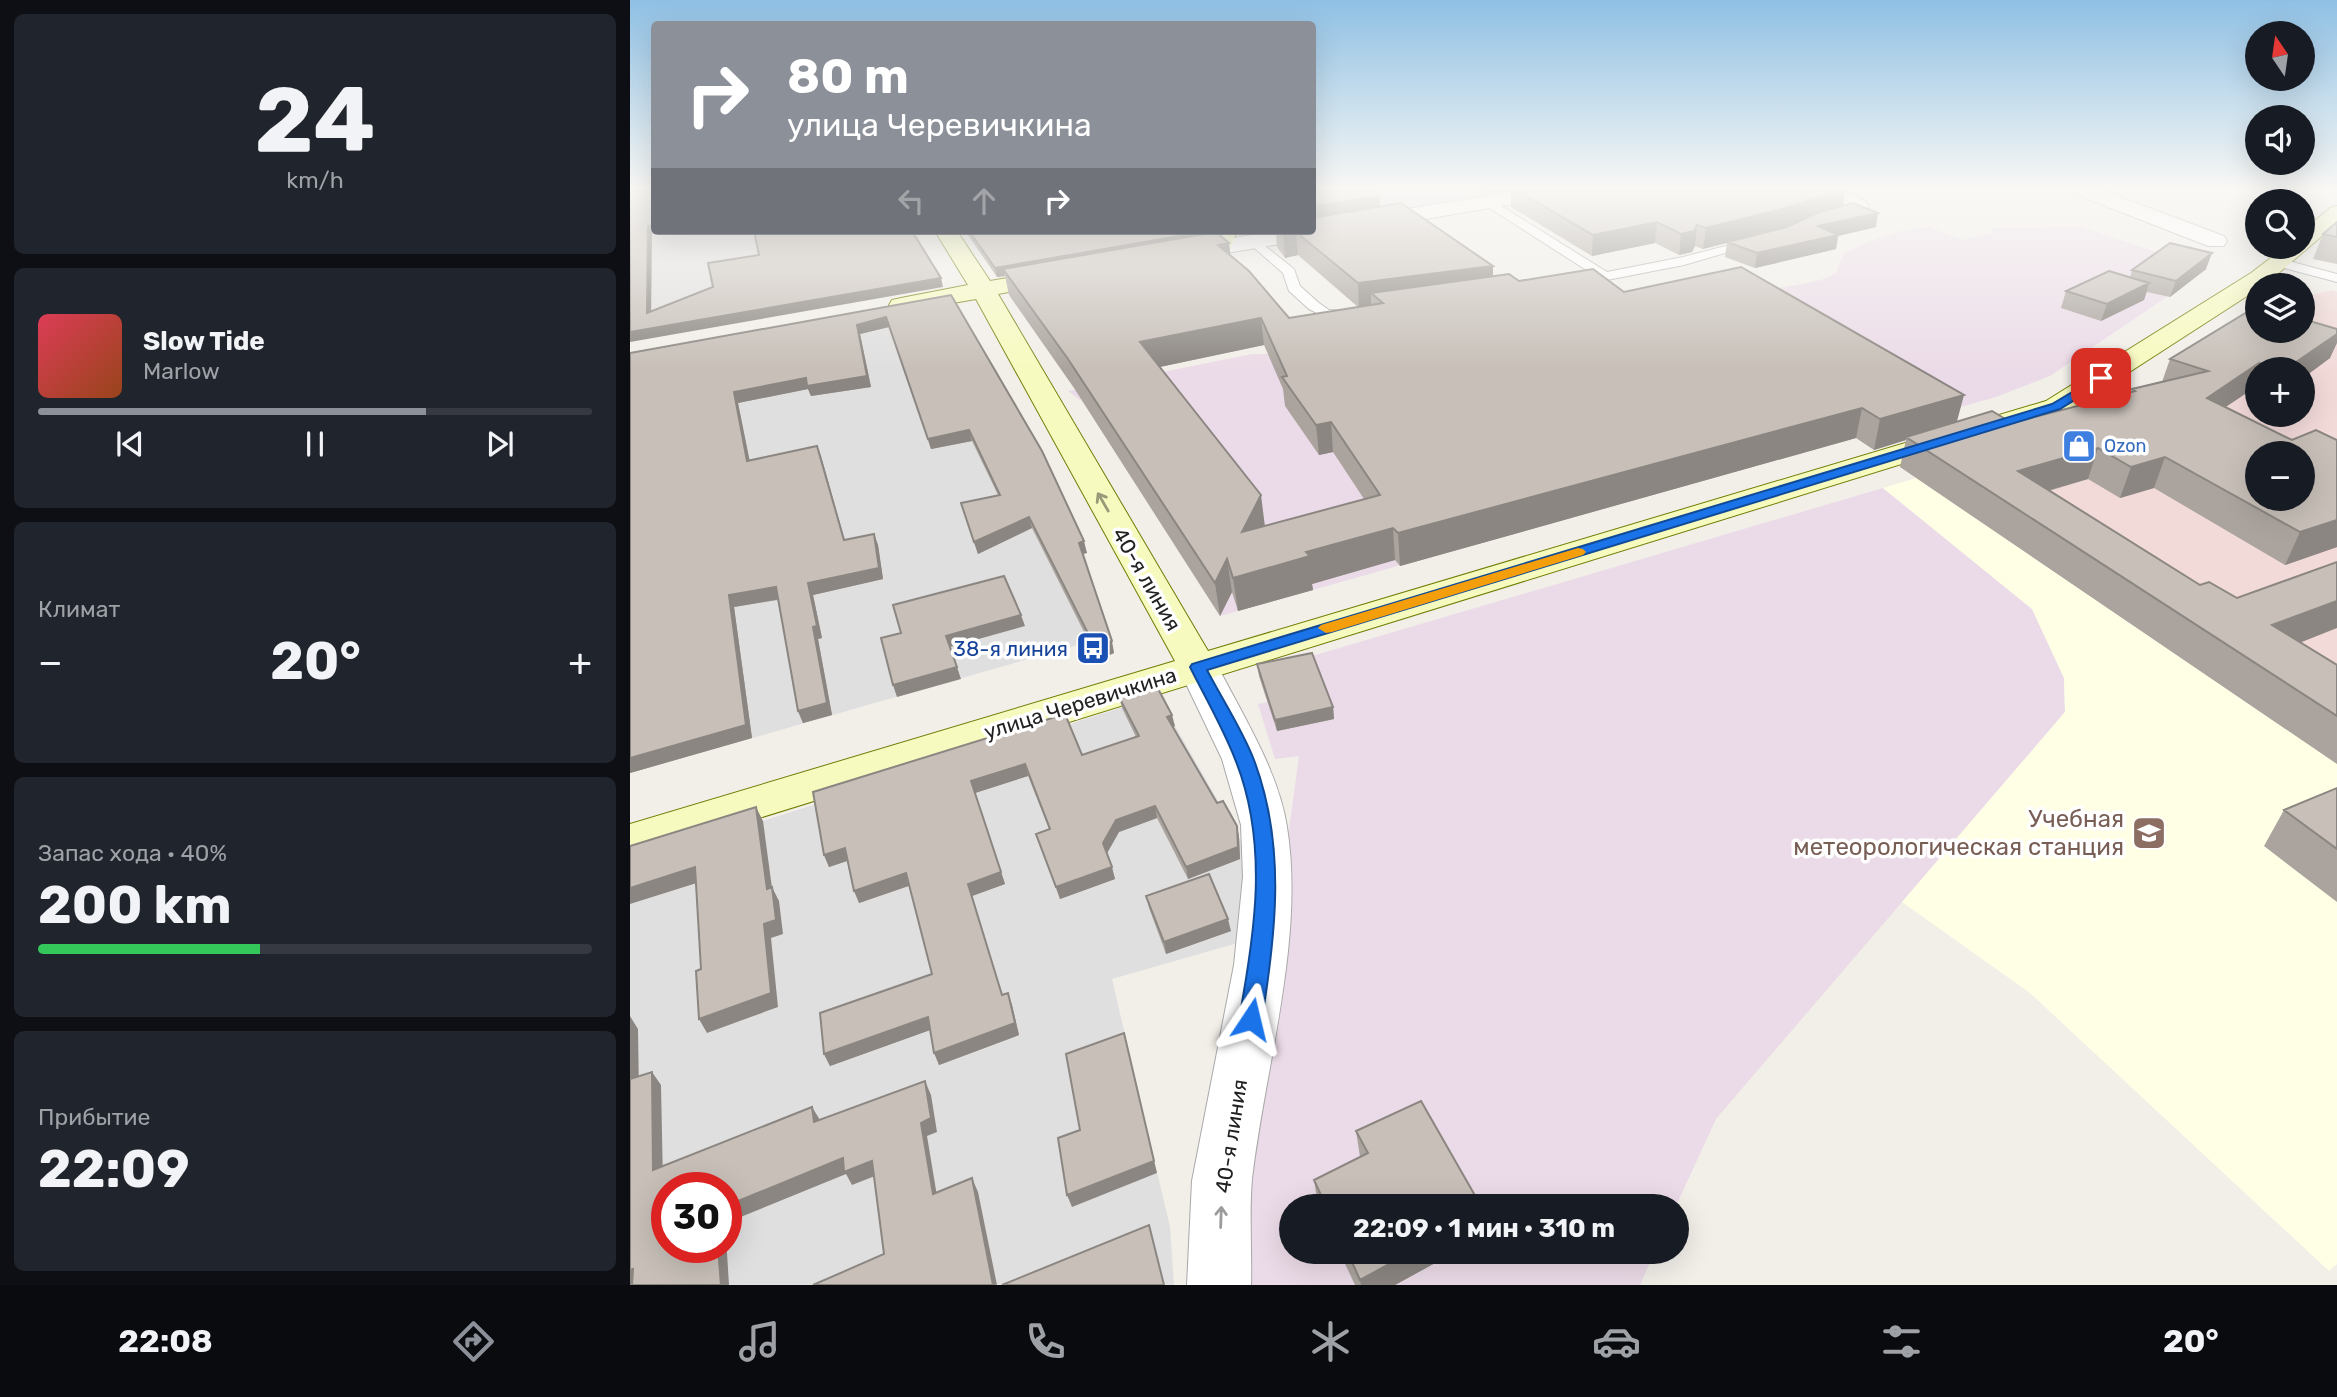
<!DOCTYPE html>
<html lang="ru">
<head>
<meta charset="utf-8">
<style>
	:root { --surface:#171b24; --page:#20242c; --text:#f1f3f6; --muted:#9ea1a6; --line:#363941; --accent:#8c9099 }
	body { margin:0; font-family:Rubik,sans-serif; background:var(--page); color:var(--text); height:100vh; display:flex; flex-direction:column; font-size:26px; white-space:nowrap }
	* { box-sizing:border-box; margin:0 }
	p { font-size:23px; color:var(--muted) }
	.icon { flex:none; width:38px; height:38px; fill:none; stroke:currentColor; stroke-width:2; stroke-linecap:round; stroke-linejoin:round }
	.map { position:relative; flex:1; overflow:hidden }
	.details { display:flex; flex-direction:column; gap:14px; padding:14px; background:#0d0f14; width:630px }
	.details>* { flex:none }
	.guide { position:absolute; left:21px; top:21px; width:665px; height:214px; border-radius:7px; box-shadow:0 7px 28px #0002; background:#8c9099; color:#fff; overflow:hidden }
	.needle { width:46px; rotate:347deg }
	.fabs { position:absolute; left:1615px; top:21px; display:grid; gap:14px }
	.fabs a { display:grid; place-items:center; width:70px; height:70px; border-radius:50%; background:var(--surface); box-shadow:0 7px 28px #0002; font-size:35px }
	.speed { position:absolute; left:21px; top:1172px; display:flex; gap:14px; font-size:35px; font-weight:700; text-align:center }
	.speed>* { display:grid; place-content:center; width:91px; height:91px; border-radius:50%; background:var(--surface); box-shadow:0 7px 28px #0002; line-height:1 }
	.speed .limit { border:10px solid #d22; background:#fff; color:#111 }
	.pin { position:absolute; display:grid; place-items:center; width:60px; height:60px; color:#fff; margin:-30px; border-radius:14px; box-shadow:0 4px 10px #0006 }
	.me { position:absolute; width:77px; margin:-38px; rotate:10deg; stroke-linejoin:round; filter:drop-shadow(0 0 5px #0008) }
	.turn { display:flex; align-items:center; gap:24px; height:147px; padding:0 21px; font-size:32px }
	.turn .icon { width:91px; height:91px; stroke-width:2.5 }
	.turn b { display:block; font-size:49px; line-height:60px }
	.lanes { display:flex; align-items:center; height:66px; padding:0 21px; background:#0003; justify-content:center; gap:35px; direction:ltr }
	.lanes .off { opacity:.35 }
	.big { font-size:52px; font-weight:700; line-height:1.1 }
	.details .tile { flex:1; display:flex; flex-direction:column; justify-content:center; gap:10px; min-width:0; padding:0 24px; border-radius:10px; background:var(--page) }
	.details .dial { align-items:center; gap:0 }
	.dial b { font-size:91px; line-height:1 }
	.song { display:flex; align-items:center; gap:21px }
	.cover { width:84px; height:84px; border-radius:10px; background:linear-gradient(135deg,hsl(350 70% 55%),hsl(20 70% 35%)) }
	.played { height:7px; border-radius:4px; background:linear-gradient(90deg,var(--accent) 70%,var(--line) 70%) }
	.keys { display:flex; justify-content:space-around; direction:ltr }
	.heat { display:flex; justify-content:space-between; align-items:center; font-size:38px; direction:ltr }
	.charge { height:10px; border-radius:5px; background:linear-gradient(90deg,#34c759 40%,var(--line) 0) }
	.trip { position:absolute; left:649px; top:1194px; width:410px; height:70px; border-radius:35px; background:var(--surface); box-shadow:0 7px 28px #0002; font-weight:700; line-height:70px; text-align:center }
	.dock { display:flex; height:112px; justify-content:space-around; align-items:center; background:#090b0e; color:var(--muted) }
	.dock .icon { width:49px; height:49px }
	.dock .on { color:var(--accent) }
	.dock b { font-size:32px; color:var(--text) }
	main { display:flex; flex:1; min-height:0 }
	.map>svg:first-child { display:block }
	.residential { fill:#e0dfdf; fill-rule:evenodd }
	.commercial { fill:#f2dad9; fill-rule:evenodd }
	.industrial { fill:#ebdbe8 }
	.education { fill:#ffffe5 }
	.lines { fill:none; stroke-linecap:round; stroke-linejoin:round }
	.lane-casing { stroke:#a9a9a9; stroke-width:2 }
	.street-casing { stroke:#a9a9a9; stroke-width:2 }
	.secondary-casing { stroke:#707d05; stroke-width:2 }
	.lane { fill:#fff; fill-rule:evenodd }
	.street { fill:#fff; fill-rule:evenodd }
	.secondary { fill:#f7fabf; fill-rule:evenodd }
	.wall { fill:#aba49e; fill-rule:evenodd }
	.shaded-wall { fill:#8b8681 }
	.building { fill:#c7bfb8; stroke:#8b8681; stroke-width:2; fill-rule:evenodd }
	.oneway { stroke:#979978 }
	.oneway2 { stroke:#9c9c9c }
	.route { fill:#1a73e8; stroke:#114b97; stroke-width:2 }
	.slow { fill:#f59e0b }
	.labels { text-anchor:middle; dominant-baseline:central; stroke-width:7; stroke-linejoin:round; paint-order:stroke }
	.far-shop-label { font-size:18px; fill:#366cbe; stroke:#fff; text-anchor:start }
	.street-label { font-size:21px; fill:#222; stroke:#fff }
	.transit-label { font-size:21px; fill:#164399; stroke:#fff; text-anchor:end }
	.near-education-label { font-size:24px; fill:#785e54; stroke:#fff; text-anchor:end }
</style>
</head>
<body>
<main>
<section class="details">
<div class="tile dial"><b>24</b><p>km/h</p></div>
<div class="tile">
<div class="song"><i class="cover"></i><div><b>Slow Tide</b><p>Marlow</p></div></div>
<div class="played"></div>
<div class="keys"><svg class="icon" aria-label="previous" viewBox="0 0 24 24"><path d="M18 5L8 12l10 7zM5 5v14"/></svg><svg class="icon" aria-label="pause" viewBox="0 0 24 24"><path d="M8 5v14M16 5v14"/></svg><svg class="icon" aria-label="next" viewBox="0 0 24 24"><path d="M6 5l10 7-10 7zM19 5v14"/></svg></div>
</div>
<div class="tile"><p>Климат</p>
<div class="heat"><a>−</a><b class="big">20°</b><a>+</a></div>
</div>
<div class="tile"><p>Запас хода · 40%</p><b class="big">200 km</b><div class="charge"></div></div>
<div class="tile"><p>Прибытие</p><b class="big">22:09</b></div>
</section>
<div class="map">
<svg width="1707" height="1285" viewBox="0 0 1707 1285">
	<rect width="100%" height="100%" fill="#f2efe9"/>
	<path class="residential" d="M0,190L24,231H282L0,339Z
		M326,309L449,535L479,636L0,773V369Z
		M528,696L623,862L611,942L482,979L540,1227L544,1285H0V863ZM37,1188H96V1248H37Z"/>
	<path class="commercial" d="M1701,290L1707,292V764L1286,478L1451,431L1628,331H1673V297ZM1628,369H1673V415H1628ZM1628,453H1673V499H1628Z"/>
	<path class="industrial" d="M683,190H908L683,230Z
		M1299,227L1333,240L1365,232L1358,228L1452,227L1578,269L1420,376L1366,397L590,616L453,402L438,391L622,354H641L1156,287L1191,280L1206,273L1214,253L1240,241L1271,231Z
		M1253,488L1402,609L1434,678L1435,712L1086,1119L1046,1206H662V1251H1025L1010,1285H609L606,1218L669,756L645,759L628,704L637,702L629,676L683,664L682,656Z"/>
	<path class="education" d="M1286,478L1707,764V1264L1699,1271L1400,993L1272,902L1435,712L1434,678L1402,609L1253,488Z"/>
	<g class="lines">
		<g class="lane-casing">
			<path id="lane" d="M1199,190H1213L1237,202L1239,209L1203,218V214L1227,206Z
				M855,201H863L977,272L1053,257L1123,239L1129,243L1054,265L946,286L941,285V279L964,275L855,205Z
				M625,238L664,269L670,286L689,303L699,310L726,312V318H696L679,309L659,291L653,273L621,245V239Z
				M1651,259L1707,274V282L1647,266L1645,263Z"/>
		</g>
		<g class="street-casing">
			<path id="street" d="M893,190H940L930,196L591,254L583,252L580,247L583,242L591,240L647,231H682V225Z
				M1442,190H1471L1594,236L1597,241L1594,246H1578L1445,194Z
				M568,655L582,658L588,667C613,715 649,773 657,827C675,939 635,1067 622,1179C619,1214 622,1250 621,1285H557L562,1181L604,965L613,877L611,825L592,759L548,667L554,658Z"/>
		</g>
		<g class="secondary-casing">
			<path id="secondary" d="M1707,206V223L1637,283L1628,285V289L1436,413L0,858V824L545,661L346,299L271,312L262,310L259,305L262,300L271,298L338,285L305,231H327L360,281L429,269L437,271L441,276L437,281L368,294L578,651L1416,401L1621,273L1655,247H1673V231L1700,208Z
				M585,231H607L599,252L550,262L542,260L539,255L542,250L581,242Z"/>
		</g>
		<use href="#lane" class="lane"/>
		<use href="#street" class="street"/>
		<use href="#secondary" class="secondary"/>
	</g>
	<path class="wall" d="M881,190H1215L1213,205L1206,207L1205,208L1246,227L1208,236L1206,249L1125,268L1095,257L1097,243L1073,249L1065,246L1062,252L1049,255L1025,243L962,256L881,207Z
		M750,196V207L863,266V276L889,281L994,292L1327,422L1382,423L1501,392L1502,389L1532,382L1540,359L1700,358L1673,378V369H1628V395L1618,392L1595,407L1662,440H1707V547L1655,565L1524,488L1490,498L1458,479L1419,491L1570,585L1670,642L1707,665V764L1270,467L1276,440L1244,450L1226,438L770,566L765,560L682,584L683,590L608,611L602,592L590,616L444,388L379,295L375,276L367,277L335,231H570L572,234L599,243L600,256L659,318L728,307L668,255L655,258L647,247L646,231H682ZM634,345L653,389L655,406L689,455L703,452L734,499L635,526L530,367Z
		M1707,222V264L1683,259L1693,234Z
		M1576,269L1540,297L1517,292L1514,300L1471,321L1431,308L1436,291L1500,278L1502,270Z
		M321,295L457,553L453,554L484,653L468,660L402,528L348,554L335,515L368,495L342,441L301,449L259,327L230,334L241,387L181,396L178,389L108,403L119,460L187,446L214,540L244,534L248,545L253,579L183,595L192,638L188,639L202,715L173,723L168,711L148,600L104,607L122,738L0,773V353Z
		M627,664L703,707L704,719L647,731L629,676Z
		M489,697L545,726L543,727L587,803L607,826L609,837L610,859L558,879L527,818L489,832L477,853L485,879L430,899L406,834L419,829L398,776L345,793L375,884L342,896L372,994L378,993L382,1005L389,1035L309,1065L300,1030L200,1066L194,1054L302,974L279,886L229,903L217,861L199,867L194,855L183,792L452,755L506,737L492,708Z
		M1707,788V902L1634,846L1654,810Z
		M516,896L601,931L536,954L519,908Z
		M726,1131L851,1206H688L684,1180L730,1157Z
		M709,1251H827L765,1285H725Z"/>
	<path class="shaded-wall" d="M857,190H876L857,193Z
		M1202,190H1215L1213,205L1206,207L1205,210L1145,230L1073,249L1076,228Z
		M750,196V211L682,222V207Z
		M1248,213L1246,227L1208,236L1206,249L1125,268L1127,253L1188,226Z
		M1027,222L1025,243L962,256L963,235Z
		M24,225V231H42L22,234L21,323L17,313L18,226Z
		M1067,225L1065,246L1062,252L1049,255L1051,234Z
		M572,232L573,241L373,269L375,276L367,277L365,268Z
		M666,232L668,255L655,258L653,234Z
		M599,243L602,268L588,245Z
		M1582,253L1576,269L1540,297L1546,281Z
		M863,266V290L753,303L741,293V306L729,308L728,283Z
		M311,278L313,287L0,342V332Z
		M1519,283L1514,300L1471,321L1477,304Z
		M256,317L259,327L230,334L241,387L181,396L178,389L108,403L122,472L117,461L104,392L227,325Z
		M631,318L634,345L515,370L510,342Z
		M1707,334V343L1700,358L1673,378V369H1656Z
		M1629,363L1618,392L1566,427L1577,398Z
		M1334,395L1326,425L1276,437V440L1244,450L1250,419Z
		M1232,408L1226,438L770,566L768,533Z
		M701,422L703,452L689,455L686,425Z
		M339,430L342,441L301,449L298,439Z
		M187,446L191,456L218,552L214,540Z
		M1468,448L1458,479L1378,502L1388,471Z
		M1535,457L1524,488L1490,498L1501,467Z
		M631,495L635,527L612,532Z
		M399,517L402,528L348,554L344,542Z
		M1707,520V547L1655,565L1670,532Z
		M763,528L765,560L682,584L683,590L608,611L603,578L676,552Z
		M244,534L248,545L253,579L183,595L192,638L188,639L202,715L173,723L168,711L178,583Z
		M454,541L457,553L452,554L449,543Z
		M597,559L602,592L590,616L585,583Z
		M146,587L150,599L104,607L122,738L0,773V758L99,595Z
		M1707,601V628L1626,660L1642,625Z
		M391,615L395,626L320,647L316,636Z
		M482,641L484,653L468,660L465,647Z
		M327,667L331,679L267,697L263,685Z
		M703,707L704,719L647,731L645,720Z
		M542,715L545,726L540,728L537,717Z
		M395,764L398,776L345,793L375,884L342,896L376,1007L338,884L341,781Z
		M525,806L527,818L489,832L476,855L473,843L486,820Z
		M126,807L133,821L144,903L137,889Z
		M607,826L609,837L610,859L558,879L556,867Z
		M215,848L220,860L199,867L194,855Z
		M65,867L73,881L0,904V888Z
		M482,867L485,879L430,899L426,887Z
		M276,873L281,885L229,903L224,891Z
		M142,887L149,901L153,934L141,938L148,1007L77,1033L69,1019L134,924Z
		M598,919L601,931L536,954L534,942Z
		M378,993L382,1005L389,1035L309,1065L304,1053Z
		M0,1016L8,1029L9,1094L0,1081Z
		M298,1017L303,1029L200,1066L194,1054Z
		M494,1033L527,1173L442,1207L437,1195Z
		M22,1072L31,1085L33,1183L23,1170Z
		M295,1081L301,1095L307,1132L297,1136L309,1208L303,1194L291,1123Z
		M182,1107L190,1120L184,1122Z
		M213,1158L242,1161L250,1174L222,1185L216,1174L96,1223V1206Z
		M342,1178L348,1192L367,1285H363Z
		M96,1237L99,1285H91L88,1248H96Z
		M783,1251H827L765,1285H731L730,1280Z
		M3,1269L8,1285H0V1270Z"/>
	<path class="building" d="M0,190H24V225L18,226L17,313L83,287L78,263L129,255L124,231H282L311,278L0,332Z
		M682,190H741L750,196L682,207Z
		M886,190H1207L1208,191L1148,210L1076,228L1067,225L1064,231L1051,234L1027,222L963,235Z
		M771,203L863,266L728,283L666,232L653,234L650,231H682V218Z
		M1223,203L1248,213L1188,226L1208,235L1127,253L1097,242L1157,227L1187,213Z
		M1707,222V237L1693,234Z
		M339,231H570L572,232L365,268Z
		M586,232L599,243L588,245L619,271L659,318L753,303L741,293L879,274L889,281L963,269L994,292L1111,267L1334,395L1250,419L1232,408L768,533L763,528L676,552L680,556L603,578L597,559L585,583L438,359L373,269ZM631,318L657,376L652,377L686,425L701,422L750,495L612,532L631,495L510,342Z
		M1540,243L1582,253L1546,281L1502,270Z
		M1479,271L1519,283L1477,304L1436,291Z
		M321,295L412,451L454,541L449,543L482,641L465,647L399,517L344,542L331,503L370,495L339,430L298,439L256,317L227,325L237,376L177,386L176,378L104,392L117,461L187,446L214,540L244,534L249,568L178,583L187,626L183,627L197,703L168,711L146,587L99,595L116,725L0,758V353Z
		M1627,306L1628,331H1673V319L1707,329V334L1656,369H1648L1629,363L1577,398L1662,440L1686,430L1707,440V520L1670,532L1535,457L1501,467L1468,448L1388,471L1570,585L1579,582L1607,598L1707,562V601L1642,625L1707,665V716L1276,437L1362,411L1382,423L1505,391L1502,389L1578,371L1540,359ZM1628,453H1673V499H1628Z
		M374,576L391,615L316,636L327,667L263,685L251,638L271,633L263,605Z
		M682,653L703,707L645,720L627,664Z
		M526,685L542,715L537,717L587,803L593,801L607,826L608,847L556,867L525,806L486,820L473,843L482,867L426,887L406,834L420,829L395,764L341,781L371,872L338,884L372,995L378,993L385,1023L304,1053L298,1017L194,1054L190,1013L302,974L276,873L224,891L215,848L194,855L183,792L435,714L452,755L509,736L489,697Z
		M1707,788V849L1654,810Z
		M126,807L137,889L142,887L146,920L134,924L141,993L69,1019L66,971L71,969L65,867L0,888V846Z
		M579,874L598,919L534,942L516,896Z
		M494,1033L524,1161L437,1195L428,1138L450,1130L436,1054Z
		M22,1072L23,1170L182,1107L184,1122L295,1081L301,1118L291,1123L303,1194L342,1178L363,1285H183L254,1254L242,1161L214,1172L213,1158L96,1206V1188H37V1248H88L91,1285H2L3,1269L0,1270V1079Z
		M791,1101L851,1206H696L684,1180L738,1153L726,1131Z
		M519,1225L534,1285H372Z
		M717,1251H783L730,1280Z"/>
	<defs><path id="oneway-shaft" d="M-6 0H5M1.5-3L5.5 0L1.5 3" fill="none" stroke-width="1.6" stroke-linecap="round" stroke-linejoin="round" transform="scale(1.75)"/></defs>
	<use class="oneway" href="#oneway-shaft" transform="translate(473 502) rotate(-120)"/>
	<use class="oneway2" href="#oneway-shaft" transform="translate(591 1217) rotate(-88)"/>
	<linearGradient id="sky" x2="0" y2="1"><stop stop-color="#8fc0e4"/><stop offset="0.51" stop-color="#f9f8f5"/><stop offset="1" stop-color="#f9f8f5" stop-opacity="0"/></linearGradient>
	<rect width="1707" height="370" fill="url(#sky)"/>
	<path class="route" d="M1471,375L1477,378L1475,381L1430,409L577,670C592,699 612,729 624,760C656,845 646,932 632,1019L628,1026L621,1028L613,1026L609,1019C625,933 639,843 605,759C593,728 575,697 560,667L562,664L1422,404Z"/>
	<path class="slow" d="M948,548L953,549L956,552L953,555L702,632L696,633L688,628L691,625Z"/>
	<defs>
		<g id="shop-square" transform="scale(1.75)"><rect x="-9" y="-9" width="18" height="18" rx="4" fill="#3f7fe0" stroke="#fff"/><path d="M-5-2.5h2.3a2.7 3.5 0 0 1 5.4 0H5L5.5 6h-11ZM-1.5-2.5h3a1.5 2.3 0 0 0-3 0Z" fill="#fff"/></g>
		<g id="bus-square" transform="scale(1.75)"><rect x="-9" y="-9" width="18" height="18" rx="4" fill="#1a4fb4" stroke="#fff"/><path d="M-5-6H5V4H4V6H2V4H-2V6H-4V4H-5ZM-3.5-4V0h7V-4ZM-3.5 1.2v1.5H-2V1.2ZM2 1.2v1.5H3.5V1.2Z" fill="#fff"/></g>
		<g id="school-square" transform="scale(1.75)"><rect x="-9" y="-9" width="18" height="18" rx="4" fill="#8d6e63" stroke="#fff"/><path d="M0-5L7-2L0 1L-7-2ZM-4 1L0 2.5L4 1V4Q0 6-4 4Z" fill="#fff"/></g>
	</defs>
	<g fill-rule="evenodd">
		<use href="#shop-square" x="1449" y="446"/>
		<use href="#bus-square" x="463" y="648"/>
		<use href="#school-square" x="1519" y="833"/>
	</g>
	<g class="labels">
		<g class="far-shop-label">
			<text x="1474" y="446">Ozon</text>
		</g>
		<g class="street-label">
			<text transform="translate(517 579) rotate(60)">40-я линия</text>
			<text transform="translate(450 703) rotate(-17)">улица Черевичкина</text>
			<text transform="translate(601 1136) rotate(-81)">40-я линия</text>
		</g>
		<g class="transit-label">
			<text x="438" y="648">38-я линия</text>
		</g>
		<g class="near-education-label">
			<text x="1494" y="819">Учебная<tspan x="1494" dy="28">метеорологическая станция</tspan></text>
		</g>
	</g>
</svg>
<div class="fabs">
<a><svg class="needle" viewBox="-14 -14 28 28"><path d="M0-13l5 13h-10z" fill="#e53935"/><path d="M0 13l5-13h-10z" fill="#9ea1a6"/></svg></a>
<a><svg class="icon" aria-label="sound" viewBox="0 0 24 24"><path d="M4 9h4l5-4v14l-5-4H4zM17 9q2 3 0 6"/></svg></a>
<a><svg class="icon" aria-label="search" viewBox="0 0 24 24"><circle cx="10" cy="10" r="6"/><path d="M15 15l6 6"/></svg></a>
<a><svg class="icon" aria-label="layers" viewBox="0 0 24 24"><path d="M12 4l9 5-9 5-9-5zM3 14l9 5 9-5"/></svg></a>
<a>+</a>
<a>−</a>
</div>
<div class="speed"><div class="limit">30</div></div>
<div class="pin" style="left:1471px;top:378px;background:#d93025"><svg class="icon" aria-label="arrive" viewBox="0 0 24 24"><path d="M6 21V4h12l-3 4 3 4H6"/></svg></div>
<svg class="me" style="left:621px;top:1019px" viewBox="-20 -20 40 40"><path d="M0-17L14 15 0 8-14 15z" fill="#1a73e8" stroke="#fff" stroke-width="4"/></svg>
<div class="trip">22:09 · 1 мин · 310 m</div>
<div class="guide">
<div class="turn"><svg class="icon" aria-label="right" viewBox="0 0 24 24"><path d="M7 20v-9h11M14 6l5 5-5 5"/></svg><div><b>80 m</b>улица Черевичкина</div></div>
<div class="lanes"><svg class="icon off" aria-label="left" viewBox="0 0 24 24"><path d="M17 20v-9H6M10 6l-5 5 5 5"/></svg><svg class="icon off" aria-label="ahead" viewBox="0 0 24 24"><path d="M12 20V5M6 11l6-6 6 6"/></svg><svg class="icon" aria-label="right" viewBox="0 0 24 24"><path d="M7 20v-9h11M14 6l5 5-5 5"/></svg></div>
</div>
</div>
</main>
<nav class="dock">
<b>22:08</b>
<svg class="icon on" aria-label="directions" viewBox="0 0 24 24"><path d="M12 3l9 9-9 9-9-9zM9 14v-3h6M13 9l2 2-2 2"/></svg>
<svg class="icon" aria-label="music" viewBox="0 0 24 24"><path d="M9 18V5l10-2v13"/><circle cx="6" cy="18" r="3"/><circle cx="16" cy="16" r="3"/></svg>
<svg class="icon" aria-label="phone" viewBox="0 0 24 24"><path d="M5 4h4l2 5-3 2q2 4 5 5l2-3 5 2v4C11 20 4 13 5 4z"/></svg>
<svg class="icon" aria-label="climate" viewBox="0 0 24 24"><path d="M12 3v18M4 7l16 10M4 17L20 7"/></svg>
<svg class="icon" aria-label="car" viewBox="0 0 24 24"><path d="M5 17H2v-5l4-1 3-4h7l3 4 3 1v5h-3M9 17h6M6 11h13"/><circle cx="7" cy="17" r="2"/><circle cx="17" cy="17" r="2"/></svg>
<svg class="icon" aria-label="filters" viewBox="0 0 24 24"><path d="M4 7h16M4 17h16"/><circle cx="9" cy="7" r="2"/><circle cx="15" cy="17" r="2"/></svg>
<b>20°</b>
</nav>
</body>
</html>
